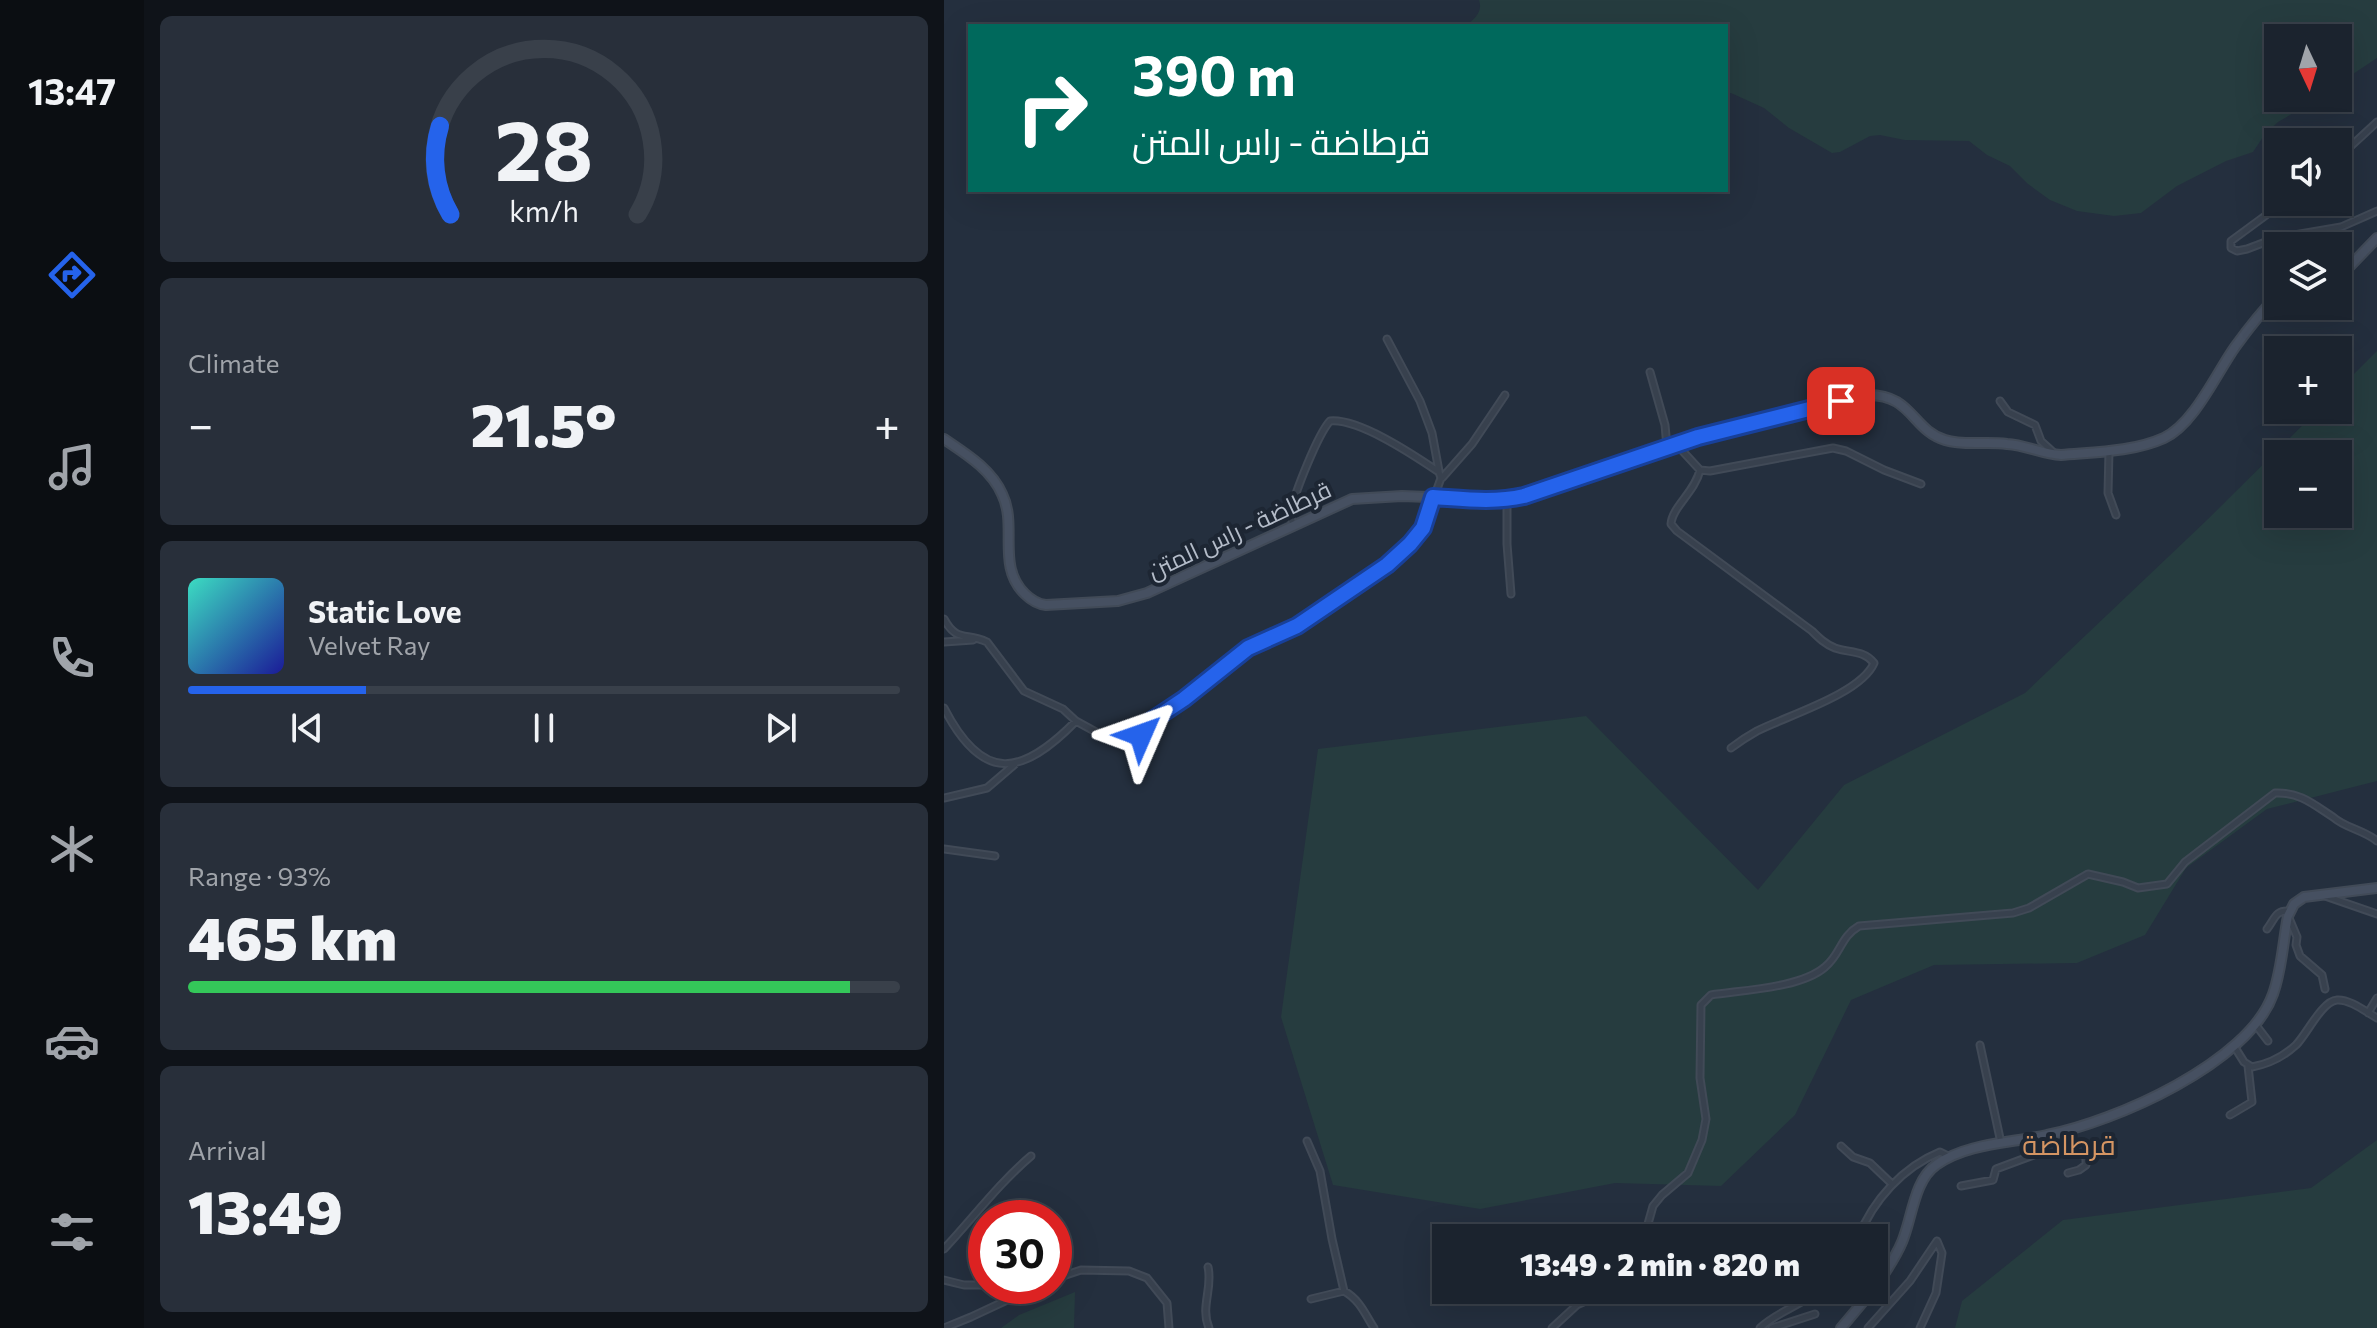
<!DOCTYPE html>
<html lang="en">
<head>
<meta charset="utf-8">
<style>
	:root { --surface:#1b232e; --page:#282f3a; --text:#f1f3f6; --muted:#a0a4aa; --line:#39404a; --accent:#2563eb }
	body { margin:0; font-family:Commissioner,Cairo,sans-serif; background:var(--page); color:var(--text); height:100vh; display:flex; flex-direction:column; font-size:30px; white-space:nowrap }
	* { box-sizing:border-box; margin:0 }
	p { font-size:26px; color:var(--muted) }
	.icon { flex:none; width:44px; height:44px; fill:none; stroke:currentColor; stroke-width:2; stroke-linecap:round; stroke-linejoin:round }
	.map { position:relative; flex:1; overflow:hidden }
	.panel { display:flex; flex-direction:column; gap:16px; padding:16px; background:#0f1319; width:800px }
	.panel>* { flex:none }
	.hud { position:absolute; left:24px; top:24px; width:760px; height:168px; border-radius:0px; box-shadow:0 8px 32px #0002,0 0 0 2px var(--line); background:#00695c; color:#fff; overflow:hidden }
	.needle { width:52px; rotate:176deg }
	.tools { position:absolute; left:1320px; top:24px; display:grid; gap:16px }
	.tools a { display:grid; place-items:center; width:88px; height:88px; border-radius:0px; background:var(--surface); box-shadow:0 8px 32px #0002,0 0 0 2px var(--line); font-size:40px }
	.speed { position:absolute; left:24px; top:1200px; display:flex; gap:16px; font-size:40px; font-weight:700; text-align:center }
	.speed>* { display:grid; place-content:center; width:104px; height:104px; border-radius:50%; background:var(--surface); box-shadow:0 8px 32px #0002,0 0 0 2px var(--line); line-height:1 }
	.speed .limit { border:12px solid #d22; background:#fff; color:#111 }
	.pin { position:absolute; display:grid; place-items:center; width:68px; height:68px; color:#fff; margin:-34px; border-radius:16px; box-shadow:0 4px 12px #0006 }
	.me { position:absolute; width:88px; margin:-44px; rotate:47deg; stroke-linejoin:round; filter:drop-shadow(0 0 6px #0008) }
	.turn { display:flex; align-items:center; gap:28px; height:168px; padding:0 32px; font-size:36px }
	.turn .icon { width:104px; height:104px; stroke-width:2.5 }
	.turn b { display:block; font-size:56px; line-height:68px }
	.big { font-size:60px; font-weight:800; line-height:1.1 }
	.panel .card { flex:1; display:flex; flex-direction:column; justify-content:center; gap:12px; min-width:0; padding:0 28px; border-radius:12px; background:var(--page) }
	.panel .dial { align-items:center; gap:0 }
	.dial svg { height:208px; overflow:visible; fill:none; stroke:var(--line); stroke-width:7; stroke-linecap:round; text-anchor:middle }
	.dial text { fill:var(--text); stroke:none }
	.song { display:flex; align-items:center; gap:24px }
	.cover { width:96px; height:96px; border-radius:12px; background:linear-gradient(135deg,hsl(170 70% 55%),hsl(240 70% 35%)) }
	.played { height:8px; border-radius:4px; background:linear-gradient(90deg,var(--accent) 25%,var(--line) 25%) }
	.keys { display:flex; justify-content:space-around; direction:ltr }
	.heat { display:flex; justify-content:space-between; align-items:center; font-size:44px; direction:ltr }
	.charge { height:12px; border-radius:6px; background:linear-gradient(90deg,#34c759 93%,var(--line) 0) }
	.trip { position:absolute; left:488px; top:1224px; width:456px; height:80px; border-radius:0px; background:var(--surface); box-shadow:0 8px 32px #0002,0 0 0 2px var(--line); font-weight:800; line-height:80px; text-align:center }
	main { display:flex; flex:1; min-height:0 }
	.tabs { display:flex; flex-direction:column; width:144px; justify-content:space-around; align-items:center; background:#0b0e12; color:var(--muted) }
	.tabs .icon { width:56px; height:56px }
	.tabs .current { color:var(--accent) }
	.tabs b { font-size:36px; color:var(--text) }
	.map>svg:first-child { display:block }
	.green { fill:#263c3f; fill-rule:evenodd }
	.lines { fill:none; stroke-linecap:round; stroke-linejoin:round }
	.street-casing { stroke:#414a57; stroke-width:9 }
	.secondary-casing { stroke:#414a57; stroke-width:12 }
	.street { stroke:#38414e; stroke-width:5 }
	.secondary { stroke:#465061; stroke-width:8 }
	.route-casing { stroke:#184099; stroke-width:20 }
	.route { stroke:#2563eb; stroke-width:14 }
	.labels { text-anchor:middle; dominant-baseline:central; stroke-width:8; stroke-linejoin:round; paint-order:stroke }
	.street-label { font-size:24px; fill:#b4bcc9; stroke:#1d2633 }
	.quarter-label { font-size:28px; fill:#d59563; stroke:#1d2633 }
</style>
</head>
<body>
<main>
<nav class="tabs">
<b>13:47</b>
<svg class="icon current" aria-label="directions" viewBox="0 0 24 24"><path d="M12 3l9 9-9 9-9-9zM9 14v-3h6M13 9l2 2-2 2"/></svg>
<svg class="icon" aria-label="music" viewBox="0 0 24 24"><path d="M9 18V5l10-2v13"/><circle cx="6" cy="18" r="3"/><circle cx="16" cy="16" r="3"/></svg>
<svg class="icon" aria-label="phone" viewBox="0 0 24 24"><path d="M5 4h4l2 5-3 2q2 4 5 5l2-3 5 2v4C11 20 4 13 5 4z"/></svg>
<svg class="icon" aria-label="climate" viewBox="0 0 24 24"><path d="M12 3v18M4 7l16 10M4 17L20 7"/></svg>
<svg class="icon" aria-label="car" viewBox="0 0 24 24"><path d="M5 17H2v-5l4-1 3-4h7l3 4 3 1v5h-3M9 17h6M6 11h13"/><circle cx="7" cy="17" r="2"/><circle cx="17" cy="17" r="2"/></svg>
<svg class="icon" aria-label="filters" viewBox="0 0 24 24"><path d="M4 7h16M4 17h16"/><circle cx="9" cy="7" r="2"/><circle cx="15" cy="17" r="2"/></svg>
</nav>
<section class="panel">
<div class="card dial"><svg viewBox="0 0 100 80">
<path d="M14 69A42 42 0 1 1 86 69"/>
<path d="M14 69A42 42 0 0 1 10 35" stroke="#2563eb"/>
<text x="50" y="56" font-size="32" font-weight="700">28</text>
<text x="50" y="72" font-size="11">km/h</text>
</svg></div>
<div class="card"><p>Climate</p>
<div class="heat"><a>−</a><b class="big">21.5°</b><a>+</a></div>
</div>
<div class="card">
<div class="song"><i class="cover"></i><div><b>Static Love</b><p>Velvet Ray</p></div></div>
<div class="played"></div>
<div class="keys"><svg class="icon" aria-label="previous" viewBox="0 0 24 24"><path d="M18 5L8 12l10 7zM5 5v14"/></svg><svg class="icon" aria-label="pause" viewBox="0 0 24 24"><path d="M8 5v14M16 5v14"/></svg><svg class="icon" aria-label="next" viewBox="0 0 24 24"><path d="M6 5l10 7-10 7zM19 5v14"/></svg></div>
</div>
<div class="card"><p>Range · 93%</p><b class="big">465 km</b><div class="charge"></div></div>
<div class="card"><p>Arrival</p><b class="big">13:49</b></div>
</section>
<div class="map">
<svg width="1433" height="1328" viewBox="0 0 1433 1328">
	<rect width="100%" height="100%" fill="#242f3e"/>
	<path class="green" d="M535,0H1433V58L1394,84V38H1334V98H1375L1334,122L1321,134L1309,152L1282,161L1233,186L1197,213L1170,216L1133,211L1106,200L1084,184L1066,166L1043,155L1025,141L961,140L936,135L926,136L896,152L888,153L845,128L820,108L787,93L782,94V26H522C531,18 539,12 535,0Z
		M1433,351V781L1323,809L1242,868L1201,935L1133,963L990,965L907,1000L851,1115L777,1186L671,1183L536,1209L389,1185L337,1017L374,749L642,716L814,890L900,785L1081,693L1263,520L1374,410H1394V390ZM1334,454H1394V514H1334Z
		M1433,1140V1328H1011L1018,1301L1119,1220L1367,1188Z
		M131,1292L130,1328H57L75,1315Z"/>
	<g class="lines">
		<g class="street-casing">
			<path id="street" d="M1394,158L1433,122
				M1340,202L1287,241V248L1293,251L1303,249L1332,238L1397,227L1433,211
				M443,339L476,401L488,433L495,471
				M706,372L721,425L723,447
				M1056,401L1064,412L1091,425L1097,441L1109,452
				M733,445L756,470L766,471L889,448L902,451L940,470L977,484
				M1165,451L1164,493L1172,515
				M756,470C751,492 728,507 727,524L733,531L868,631C875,638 881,644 891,648C905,653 920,650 930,663C917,694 842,716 813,731C804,736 795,742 787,748
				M498,478L528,444L561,395
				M563,500V544L567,594
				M0,619C13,643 22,632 43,642L80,691L119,709L132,721L152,732L172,740H187L197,735L207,721L240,699L304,648L353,626L443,565L466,544L479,528L497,478L495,472C471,456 415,418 386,421C374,434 350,494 347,512C346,517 348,520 349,525
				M0,642L29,640
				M0,708C39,784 78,776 132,721
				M0,798L43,788L71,764
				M0,849L51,856
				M1381,896L1433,914
				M1345,918L1353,937L1352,945L1356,956L1378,975L1381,989
				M1323,929C1331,919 1331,910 1345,911
				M1424,1013L1433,998
				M1311,1024L1324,1041
				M1036,1045L1057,1143
				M1290,1046L1300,1062L1308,1067C1324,1064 1340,1056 1352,1045C1363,1034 1378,1001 1393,1000C1406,999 1422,1012 1433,1018
				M1286,1115L1308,1102L1304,1066
				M1095,1137V1153C1108,1155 1132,1152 1142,1156V1165L1135,1170L1124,1173
				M363,1141L376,1171L388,1239L400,1291
				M897,1146L909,1157L926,1163L948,1184
				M1017,1186L1049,1180L1052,1169L1095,1153
				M700,1238L709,1206L718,1195L744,1173L758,1140L762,1119L756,1078L757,1005L767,995C799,990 857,988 881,967C897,954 896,937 915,926L1069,913L1085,908L1144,874L1179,882L1194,888L1223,884L1241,862L1331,793C1356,792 1369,804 1389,817C1401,828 1420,830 1433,841
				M914,1238C929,1200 959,1167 996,1152L1006,1157
				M0,1249C29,1218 55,1183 87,1156
				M264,1267C269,1288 256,1307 265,1328
				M110,1279L137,1270L185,1271L203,1278L223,1303L225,1328
				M0,1280L20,1285H42
				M367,1299L400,1291C416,1300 421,1314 430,1328
				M0,1328L27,1317L93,1286
				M608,1328L633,1305L667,1290
				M816,1328C834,1311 857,1306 875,1290
				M828,1328L871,1314
				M924,1328L966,1281L993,1241L998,1253L992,1293L976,1328"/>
		</g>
		<g class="secondary-casing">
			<path id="secondary" d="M1394,273L1406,266L1433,238
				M0,439C22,454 47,469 58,494C74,526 52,566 81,594C87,600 93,604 102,605L174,601L203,593L408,499L458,496L563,500L754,437L923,395C968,394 968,430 1001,440C1020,446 1042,441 1063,444C1082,445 1098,454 1117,455C1151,452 1189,452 1220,438C1250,424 1272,374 1291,347C1304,329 1318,311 1334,295
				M930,1289C940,1274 951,1259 958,1242C968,1219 970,1180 992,1165C1022,1143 1068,1143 1103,1135C1170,1122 1305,1063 1329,994C1338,969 1339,941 1344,916L1350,904L1360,897L1433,888
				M897,1328L929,1290"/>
		</g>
		<use href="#street" class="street"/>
		<use href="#secondary" class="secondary"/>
	</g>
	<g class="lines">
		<g class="route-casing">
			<path id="route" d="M197,735L207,721L240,699L304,648L353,626L443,565L466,544L479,528L489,497C520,499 550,503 580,496L754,437L897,401"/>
		</g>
		<use href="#route" class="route"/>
	</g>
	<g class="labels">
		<g class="street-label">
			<text transform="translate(295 529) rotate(-25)">قرطاضة - راس المتن</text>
		</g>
		<g class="quarter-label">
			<text x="1125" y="1144">قرطاضة</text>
		</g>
	</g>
</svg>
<div class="tools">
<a><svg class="needle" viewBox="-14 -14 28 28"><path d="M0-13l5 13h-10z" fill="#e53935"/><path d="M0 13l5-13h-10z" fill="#a0a4aa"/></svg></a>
<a><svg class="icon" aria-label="sound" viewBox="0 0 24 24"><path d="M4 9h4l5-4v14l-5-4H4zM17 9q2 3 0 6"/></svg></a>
<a><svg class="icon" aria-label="layers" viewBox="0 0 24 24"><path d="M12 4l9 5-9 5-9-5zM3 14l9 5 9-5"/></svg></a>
<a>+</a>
<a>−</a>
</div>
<div class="speed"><div class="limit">30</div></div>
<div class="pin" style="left:897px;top:401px;background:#d93025"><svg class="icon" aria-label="arrive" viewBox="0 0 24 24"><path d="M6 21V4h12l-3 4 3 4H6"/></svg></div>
<svg class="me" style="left:197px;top:735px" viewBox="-20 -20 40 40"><path d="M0-17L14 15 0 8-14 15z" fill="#2563eb" stroke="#fff" stroke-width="4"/></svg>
<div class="trip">13:49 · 2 min · 820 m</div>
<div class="hud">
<div class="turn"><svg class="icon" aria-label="right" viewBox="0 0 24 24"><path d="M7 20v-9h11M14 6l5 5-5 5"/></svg><div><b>390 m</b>قرطاضة - راس المتن</div></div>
</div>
</div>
</main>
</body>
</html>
